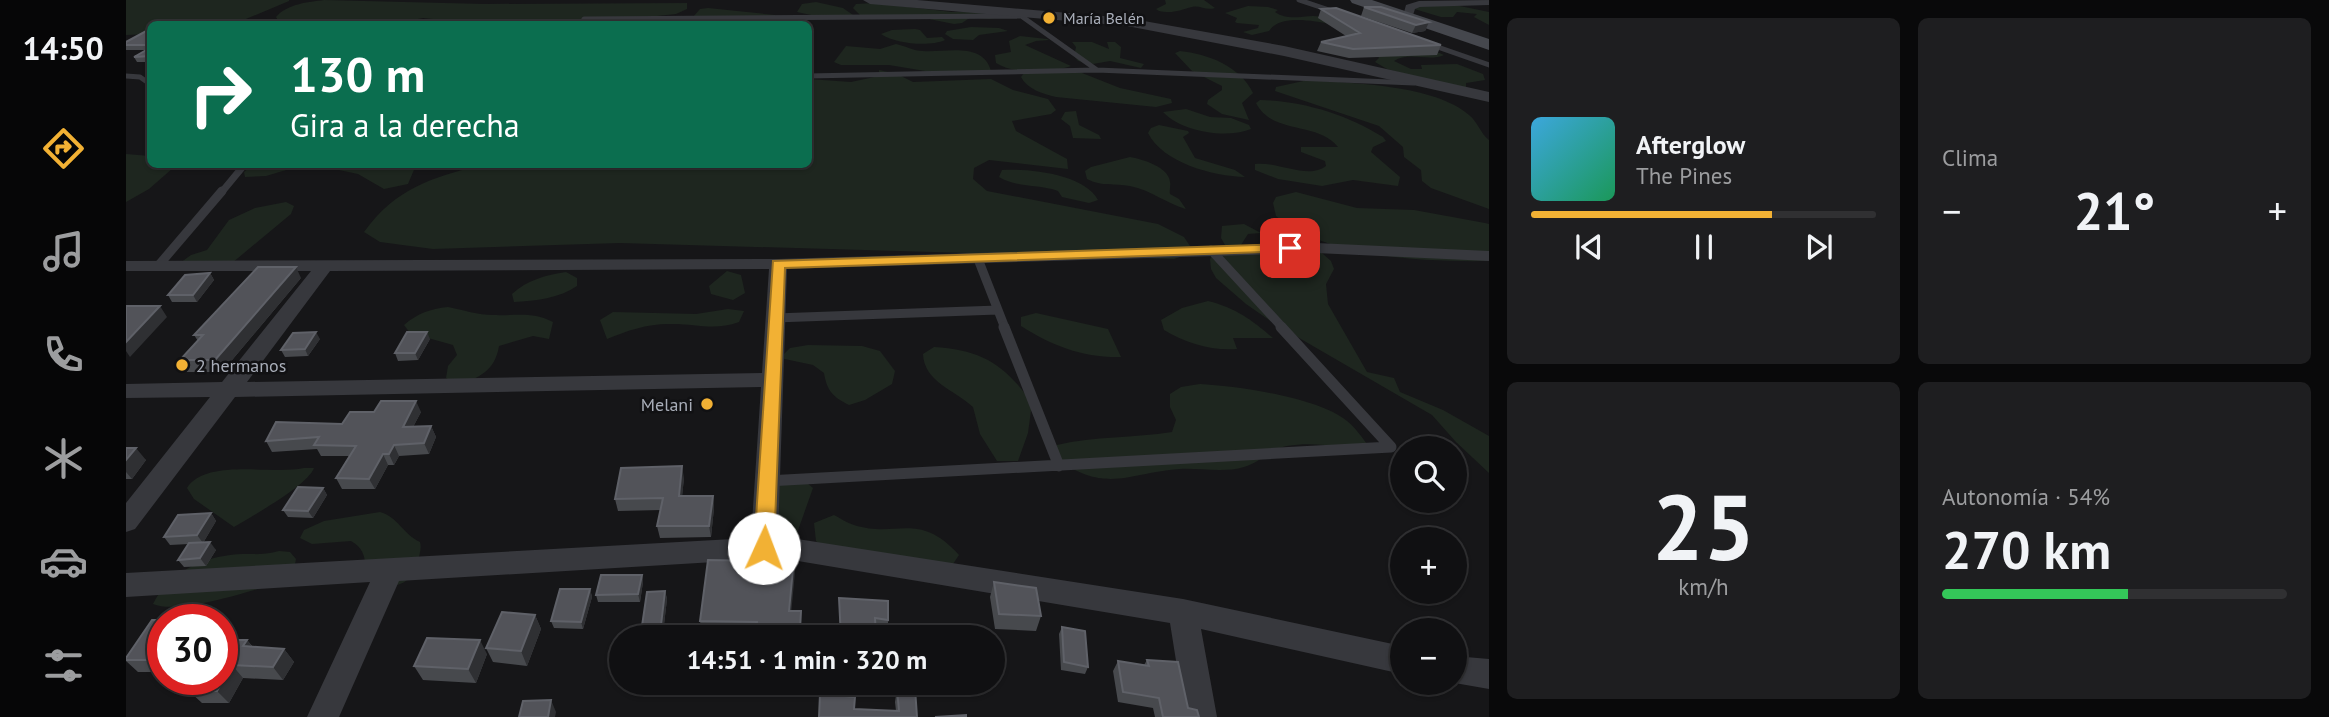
<!DOCTYPE html>
<html lang="es">
<head>
<meta charset="utf-8">
<style>
	:root { --surface:#101012; --page:#1e1e20; --text:#f1f3f6; --muted:#9c9d9f; --line:#303032; --accent:#f2b134 }
	body { margin:0; font-family:"PT Sans",sans-serif; background:var(--page); color:var(--text); height:100vh; display:flex; flex-direction:column; font-size:26px; white-space:nowrap }
	* { box-sizing:border-box; margin:0 }
	p { font-size:23px; color:var(--muted) }
	.icon { flex:none; width:38px; height:38px; fill:none; stroke:currentColor; stroke-width:2; stroke-linecap:round; stroke-linejoin:round }
	.map { position:relative; flex:1; overflow:hidden }
	.sheet { display:flex; flex-direction:column; gap:18px; padding:18px; background:#09090a; width:840px }
	.sheet>* { flex:none }
	.hud { position:absolute; left:21px; top:21px; width:665px; height:147px; border-radius:10px; box-shadow:0 2px 5px #0004,0 0 0 2px var(--line); background:#0b6e4f; color:#fff; overflow:hidden }
	.fabs { position:absolute; left:1264px; top:436px; display:grid; gap:14px }
	.fabs a { display:grid; place-items:center; width:77px; height:77px; border-radius:50%; background:var(--surface); box-shadow:0 2px 5px #0004,0 0 0 2px var(--line); font-size:35px }
	.speed { position:absolute; left:21px; top:604px; display:flex; gap:14px; font-size:35px; font-weight:700; text-align:center }
	.speed>* { display:grid; place-content:center; width:91px; height:91px; border-radius:50%; background:var(--surface); box-shadow:0 2px 5px #0004,0 0 0 2px var(--line); line-height:1 }
	.speed .limit { border:10px solid #d22; background:#fff; color:#111 }
	.pin { position:absolute; display:grid; place-items:center; width:60px; height:60px; color:#fff; margin:-30px; border-radius:14px; box-shadow:0 4px 10px #0006 }
	.me { position:absolute; width:77px; margin:-38px; rotate:2deg; stroke-linejoin:round; filter:drop-shadow(0 0 5px #0008) }
	.turn { display:flex; align-items:center; gap:24px; height:147px; padding:0 28px; font-size:32px }
	.turn .icon { width:91px; height:91px; stroke-width:2.5 }
	.turn b { display:block; font-size:49px; line-height:60px }
	.big { font-size:52px; font-weight:600; line-height:1.1 }
	.sheet .card { flex:1; display:flex; flex-direction:column; justify-content:center; gap:10px; min-width:0; padding:0 24px; border-radius:10px; background:var(--page) }
	.sheet .dial { align-items:center; gap:0 }
	.dial b { font-size:91px; line-height:1 }
	.song { display:flex; align-items:center; gap:21px }
	.cover { width:84px; height:84px; border-radius:10px; background:linear-gradient(135deg,hsl(200 70% 55%),hsl(150 70% 35%)) }
	.played { height:7px; border-radius:4px; background:linear-gradient(90deg,var(--accent) 70%,var(--line) 70%) }
	.keys { display:flex; justify-content:space-around; direction:ltr }
	.heat { display:flex; justify-content:space-between; align-items:center; font-size:38px; direction:ltr }
	.charge { height:10px; border-radius:5px; background:linear-gradient(90deg,#34c759 54%,var(--line) 0) }
	.sheet .tiles { flex:1; display:grid; gap:18px; grid-template-columns:repeat(2,1fr) }
	.trip { position:absolute; left:483px; top:625px; width:396px; height:70px; border-radius:35px; background:var(--surface); box-shadow:0 2px 5px #0004,0 0 0 2px var(--line); font-weight:600; line-height:70px; text-align:center }
	main { display:flex; flex:1; min-height:0 }
	.dock { display:flex; flex-direction:column; width:126px; justify-content:space-around; align-items:center; background:#060607; color:var(--muted) }
	.dock .icon { width:49px; height:49px }
	.dock .active { color:var(--accent) }
	.dock b { font-size:32px; color:var(--text) }
	.map>svg:first-child { display:block }
	.green { fill:#1e261f }
	.lines { fill:none; stroke-linecap:round; stroke-linejoin:round }
	.service-far3 { stroke:#37383d; stroke-width:5 }
	.service-far2 { stroke:#37383d; stroke-width:7 }
	.service-far1 { stroke:#37383d; stroke-width:9 }
	.service { stroke:#37383d; stroke-width:11 }
	.minor { fill:#37383d; fill-rule:evenodd }
	.tertiary { fill:#37383d; fill-rule:evenodd }
	.secondary { fill:#45474d; fill-rule:evenodd }
	.wall { fill:#47494d }
	.shaded-wall { fill:#2f3033 }
	.building { fill:#525359; stroke:#5f6168; stroke-width:2 }
	.route { fill:#f2b134; stroke:#9d7322; stroke-width:2 }
	.poi-dot { fill:#f2b134; stroke:#111113; stroke-width:2.5 }
	.labels { text-anchor:middle; dominant-baseline:central; stroke-width:5; stroke-linejoin:round; paint-order:stroke }
	.far-poi-label { font-size:16px; fill:#a8adb8; stroke:#111113; text-anchor:start }
	.poi-label { font-size:18px; fill:#a8adb8; stroke:#111113; text-anchor:start }
</style>
</head>
<body>
<main>
<nav class="dock">
<b>14:50</b>
<svg class="icon active" aria-label="directions" viewBox="0 0 24 24"><path d="M12 3l9 9-9 9-9-9zM9 14v-3h6M13 9l2 2-2 2"/></svg>
<svg class="icon" aria-label="music" viewBox="0 0 24 24"><path d="M9 18V5l10-2v13"/><circle cx="6" cy="18" r="3"/><circle cx="16" cy="16" r="3"/></svg>
<svg class="icon" aria-label="phone" viewBox="0 0 24 24"><path d="M5 4h4l2 5-3 2q2 4 5 5l2-3 5 2v4C11 20 4 13 5 4z"/></svg>
<svg class="icon" aria-label="climate" viewBox="0 0 24 24"><path d="M12 3v18M4 7l16 10M4 17L20 7"/></svg>
<svg class="icon" aria-label="car" viewBox="0 0 24 24"><path d="M5 17H2v-5l4-1 3-4h7l3 4 3 1v5h-3M9 17h6M6 11h13"/><circle cx="7" cy="17" r="2"/><circle cx="17" cy="17" r="2"/></svg>
<svg class="icon" aria-label="filters" viewBox="0 0 24 24"><path d="M4 7h16M4 17h16"/><circle cx="9" cy="7" r="2"/><circle cx="15" cy="17" r="2"/></svg>
</nav>
<div class="map">
<svg width="1363" height="717" viewBox="0 0 1363 717">
	<rect width="100%" height="100%" fill="#161618"/>
	<path class="green" d="M0,0H163V1L108,24H24V34L0,35Z
		M198,0L358,4L561,3V9L550,14L531,16L436,20L406,24H329L325,21L297,18L264,24H154L150,17C161,4 182,2 198,0Z
		M1039,0H1078L1089,8C1080,11 1074,5 1066,7C1054,10 1047,14 1033,11L1030,9L1040,4Z
		M690,2L717,8L727,15L699,18L671,12L676,4Z
		M748,3L826,12L861,11L874,17L863,19L845,17L836,23L828,24L798,18L736,17L727,8L730,4Z
		M1324,4L1363,12V25L1348,17L1351,14L1331,12L1327,17H1315L1285,8Z
		M1122,6L1142,7L1152,10L1149,12C1165,23 1181,13 1195,17C1199,18 1202,21 1205,24C1187,21 1154,14 1143,31L1126,35L1117,32L1132,28L1133,25L1111,23L1109,22L1111,18L1099,13Z
		M582,8L649,15L653,23C633,29 591,19 567,17L574,9Z
		M845,27L873,28L882,31L853,35L847,40L827,39L819,34L821,31Z
		M789,29L794,30L801,38L816,37L819,40C804,47 769,44 755,34L766,30Z
		M894,36L921,39L923,40L910,41L899,45L945,66C925,73 889,75 870,63L869,55L885,52L883,41Z
		M946,42H966L983,49L981,42H989L995,47L994,58L1018,64L1015,68L984,61L967,64L952,61L948,56L950,47Z
		M770,44C780,46 787,51 797,51C819,53 857,41 865,71L811,73L763,65H715L708,62L720,46L754,49Z
		M1054,51C1082,54 1114,66 1127,93L1116,103L1123,120L1096,114L1081,104L1082,100L1096,90V86L1066,71L1049,53Z
		M1311,52L1318,55C1303,62 1283,51 1268,61L1285,69H1296L1295,65L1331,64L1357,74L1359,80L1340,83V87L1331,88L1261,69L1249,62L1253,58L1250,54Z
		M753,70L771,74L787,82L865,79L887,90L922,99L930,110L925,114L886,121L890,131L941,159L942,169L863,160L848,168L847,179L861,191L1032,224L1058,237L1068,252L1048,259L494,243L307,249L254,242L238,232C270,188 305,178 355,165L682,164L683,79L725,82L753,76Z
		M951,71L994,88L1045,99L1046,103L1030,107L930,97C917,94 901,89 895,77L898,73Z
		M1182,80C1225,83 1310,85 1343,115C1352,122 1354,133 1363,140V209L1305,188L1296,181L1295,170L1278,157L1277,147L1253,126L1149,91L1150,87Z
		M1134,100C1177,101 1220,114 1257,137L1260,141L1247,147L1245,152L1274,177L1272,186L1227,180L1196,186L1152,179L1129,170V164C1151,161 1182,180 1200,166L1199,161L1175,152V147H1212C1192,121 1146,135 1130,103Z
		M1060,109L1084,117L1105,118L1123,125L1125,129C1100,139 1056,132 1037,112Z
		M950,111L953,125L973,135L975,139L947,138L944,126L935,119L939,112Z
		M1033,125L1062,131L1063,133L1057,137L1069,158L1109,170L1119,177C1087,176 1037,163 1022,133L1025,128Z
		M0,154L24,156V164L48,165L47,168L23,189L0,202Z
		M1004,157C1016,159 1043,167 1044,182C1045,186 1043,190 1044,194L1053,199L1060,209C1041,204 1025,190 1004,186C988,183 976,187 961,179L959,171L965,167Z
		M126,165V164L177,165L140,176L119,177L118,172Z
		M189,165L290,164V165L282,184L258,189L232,174Z
		M876,170C902,168 959,174 972,200L963,203L936,197L932,191C913,184 891,188 873,177Z
		M1170,192L1231,208L1288,210L1359,223L1363,224V261C1300,262 1199,258 1150,216L1147,203L1150,197Z
		M160,202L168,206L165,214L106,263H54L65,255L81,250L103,220L129,208Z
		M1118,224L1135,233L1122,234L1113,248L1099,245L1095,238L1096,226Z
		M1090,251L1196,253L1205,261L1208,269L1200,284L1202,304L1241,372L1268,378L1274,392L1317,410L1363,436V473L1330,442L1306,415L1149,324L1120,304L1090,278L1085,269L1084,259Z
		M601,271L615,275L619,293L607,300L585,294L583,286Z
		M440,272L451,278V286C434,298 409,301 388,302L386,294C401,280 420,275 440,272Z
		M1082,301C1110,308 1126,320 1147,338H1107L1111,349C1085,351 1060,343 1038,330L1035,320L1056,308Z
		M322,307C337,310 352,315 367,315C389,316 406,311 427,322L423,339L407,336L373,346C369,371 353,378 331,385L320,378L322,366L331,355L327,345L284,333L278,325C292,313 304,309 322,307Z
		M602,309L618,311L613,322C589,331 571,324 547,324C523,323 503,330 481,339L474,320L487,312L570,314Z
		M910,313L982,329L995,357C958,358 926,346 895,326V317Z
		M682,345L736,346L754,351L769,371L766,384L739,400L723,405C707,397 701,391 698,373L687,365L654,358L664,348Z
		M808,347C856,350 878,364 906,403L902,433L892,461H871L854,434L847,407C829,390 798,382 797,354Z
		M1074,384C1111,386 1187,397 1217,418C1228,425 1238,440 1246,451C1218,448 1189,441 1161,446C1146,448 1133,463 1118,467C1099,473 1074,468 1054,469C1001,473 981,494 931,459V445C969,436 1008,438 1046,432L1050,420L1044,407V394L1055,387Z
		M178,468H188C181,486 126,516 108,527L68,499L61,488C80,458 146,475 178,468Z
		M674,477L687,488L664,553L642,532L654,481Z
		M254,512C271,516 278,535 294,542C296,549 293,556 291,564C282,591 262,588 238,580C240,563 241,550 225,541L186,544L174,538L178,530L198,521Z
		M708,515C714,518 721,523 728,525C771,539 792,510 833,555L823,570L702,556L690,541L688,523Z
		M153,551L164,552L170,559L166,579C135,587 55,616 27,604C41,575 72,559 104,555C121,553 137,556 153,551Z"/>
	<g class="lines">
		<path class="service-far3" d="M1173,0L1212,13
			M891,13L971,70
			M456,24L458,19L895,16
			M1303,44L1363,65
			M0,76L14,77L24,84
			M682,76L971,70L1288,83"/>
		<path class="service-far2" d="M95,193L119,164"/>
		<path class="service-far1" d="M1085,250L1157,328
			M852,259L879,328
			M32,266L96,191
			M649,318L872,310"/>
		<path class="service" d="M878,327L933,466
			M1155,327L1265,447
			M641,481L1265,447"/>
		<path class="minor" d="M1363,0V5L1294,7L1289,9L1286,18L1277,16L1280,5L1293,1Z
			M1190,243L1363,251V261L1190,253L661,269L652,536L1057,599L1276,646V674L1075,629L1091,717H1059L1044,623L654,558L273,581L213,717H181L244,582L0,597V573L625,538L635,387L109,397L9,529L0,532V503L84,397L0,398V384L96,382L185,271H0V261L652,259ZM643,269L636,373L121,382L204,271Z
			M1328,656L1363,659V689L1323,682H1328Z"/>
		<path class="tertiary" d="M737,0H791L1001,18L1158,46L1363,92V102L1158,56L1001,26L744,4Z"/>
		<path class="secondary" d="M1224,0H1246L1363,39V50L1226,3Z"/>
	</g>
	<path class="wall" d="M1238,7L1303,22L1299,31L1286,33L1235,16Z
		M1195,9L1315,45L1311,55L1223,58L1191,51L1195,42L1220,36L1192,18Z
		M24,29V62H11L8,57L21,50H0V42Z
		M84,273L88,280L71,302H46L42,295Z
		M175,278L96,372H61L54,360L72,341L68,335Z
		M194,339L182,356L159,357L155,350Z
		M304,339L292,360L272,361L269,353Z
		M248,412H295L287,427L305,426L310,437L303,454L273,456L268,465H262L249,489H216L210,478L223,456H195L191,449L146,452L140,441L216,424Z
		M0,448L20,460L6,479H0Z
		M558,478L556,496H587L588,508L585,537L534,538L531,526L535,510L492,511L489,499Z
		M197,488L201,495L187,518L162,517L157,510Z
		M85,513L90,521L77,543L90,550L80,566L58,567L52,560L63,544L44,545L38,537Z
		M668,558L669,572L630,636L576,635L574,621L636,561Z
		M516,575L517,582L514,602H472L470,595Z
		M868,582L915,616L910,631L869,629L864,597Z
		M464,589L466,597L457,629L428,628L425,621Z
		M539,591L541,599L537,633H518L516,626Z
		M713,598L762,620V627L749,626L750,637H714Z
		M409,615L415,629L401,666L367,662L360,648Z
		M37,620V672H12L0,661V658Z
		M936,627L962,667L959,674L935,670L933,634Z
		M121,640L127,647L158,649L168,662L157,680L117,678L103,703H76L63,691L68,683L64,679H96Z
		M361,654L350,683L297,680L288,666Z
		M1021,660L1062,708L1073,717H1029L1027,708L992,702L987,671L992,661L1018,665Z
		M771,688L791,717L728,709L770,711L769,702Z"/>
	<path class="shaded-wall" d="M1303,22L1299,31L1286,33L1290,25Z
		M170,267L175,278L96,372L89,360Z
		M84,273L88,280L71,302L67,295Z
		M34,306L41,317L4,357L0,351V342Z
		M190,332L194,339L182,356L179,349Z
		M301,332L304,339L292,360L289,353Z
		M290,401L295,412L281,438L277,427Z
		M305,426L310,437L303,454L298,443Z
		M268,445L273,456L268,465L263,454Z
		M10,448L20,460L6,479L0,472V460Z
		M257,454L262,465L249,489L243,479Z
		M556,466L558,478L555,507L553,496Z
		M197,488L201,495L187,518L182,511Z
		M587,496L588,508L585,537L583,526Z
		M85,513L90,521L77,543L71,535Z
		M84,542L90,550L80,566L74,558Z
		M668,558L669,572L664,625L663,611Z
		M516,575L517,582L514,602L512,594Z
		M464,589L466,597L457,629L455,622Z
		M539,591L541,599L537,633L535,625Z
		M409,615L415,629L401,666L395,651Z
		M121,640L131,653L117,646Z
		M354,640L361,654L350,683L342,669Z
		M158,649L168,662L157,680L147,667Z
		M106,665L117,678L103,703L91,691Z
		M425,700L430,712L429,717H422Z"/>
	<path class="building" d="M1238,7H1255L1303,22L1290,25Z
		M1210,8L1315,45L1227,49L1195,42L1234,33L1195,9Z
		M558,21V24H522V22Z
		M24,29V45H0V42Z
		M24,48V56L8,57Z
		M132,267H170L89,360H54L77,335H68Z
		M84,273L67,295H42L59,275Z
		M0,306H34L0,342Z
		M190,332L179,349L155,350L167,333Z
		M281,332H301L289,353H269Z
		M255,401H290L277,427L305,426L298,443L268,445L263,454H257L243,479L210,478L230,446L188,445L193,437L140,441L150,422L216,424L224,412H248Z
		M0,448H10L0,460Z
		M556,466L553,496H587L583,526H531L537,498L489,499L495,468Z
		M172,487L197,488L182,511L157,510Z
		M85,513L71,535L38,537L52,515Z
		M84,542L74,558L52,560L63,543Z
		M637,556L668,558L663,611H675L674,630L681,631V637H630L631,622L574,621L582,560L636,561Z
		M475,575H516L512,594L470,595Z
		M868,582L910,588L915,616L873,614Z
		M434,589H464L455,622L425,621Z
		M539,591L535,625L516,626L521,592Z
		M713,598L762,601V620L749,618L750,637H715Z
		M376,612L409,615L395,651L360,648Z
		M26,620H37V660H0V658Z
		M936,627L959,631L962,667L938,662Z
		M301,638L354,640L342,669L288,666Z
		M96,640H121L117,646L158,649L147,667L106,665L91,691H63L70,679H96Z
		M1021,660L1052,662L1062,708L1071,710L1073,717H1037L1033,698L997,692L992,661L1023,666Z
		M771,688H789L791,717H693L694,694L729,697L728,709L773,711Z
		M425,700L422,717H393L397,701Z
		M840,715V717H809Z"/>
	<path class="route" d="M1164,244L1170,248L1168,251L659,268L648,548L645,554L638,557L631,554L628,548L647,261Z"/>
	<g class="poi-dot">
		<circle cx="923" cy="18" r="7"/>
		<circle cx="56" cy="365" r="7"/>
		<circle cx="581" cy="404" r="7"/>
	</g>
	<g class="labels">
		<g class="far-poi-label">
			<text x="937" y="18">María Belén</text>
		</g>
		<g class="poi-label">
			<text x="70" y="365">2 hermanos</text>
			<text x="567" y="404" text-anchor="end">Melani</text>
		</g>
	</g>
</svg>
<div class="fabs">
<a><svg class="icon" aria-label="search" viewBox="0 0 24 24"><circle cx="10" cy="10" r="6"/><path d="M15 15l6 6"/></svg></a>
<a>+</a>
<a>−</a>
</div>
<div class="speed"><div class="limit">30</div></div>
<div class="pin" style="left:1164px;top:248px;background:#d93025"><svg class="icon" aria-label="arrive" viewBox="0 0 24 24"><path d="M6 21V4h12l-3 4 3 4H6"/></svg></div>
<svg class="me" style="left:638px;top:548px" viewBox="-20 -20 40 40"><circle r="19" fill="#fff"/><path d="M0-13L10 11 0 6-10 11z" fill="#f2b134"/></svg>
<div class="trip">14:51 · 1 min · 320 m</div>
<div class="hud">
<div class="turn"><svg class="icon" aria-label="right" viewBox="0 0 24 24"><path d="M7 20v-9h11M14 6l5 5-5 5"/></svg><div><b>130 m</b>Gira a la derecha</div></div>
</div>
</div>
<section class="sheet">
<div class="tiles">
<div class="card">
<div class="song"><i class="cover"></i><div><b>Afterglow</b><p>The Pines</p></div></div>
<div class="played"></div>
<div class="keys"><svg class="icon" aria-label="previous" viewBox="0 0 24 24"><path d="M18 5L8 12l10 7zM5 5v14"/></svg><svg class="icon" aria-label="pause" viewBox="0 0 24 24"><path d="M8 5v14M16 5v14"/></svg><svg class="icon" aria-label="next" viewBox="0 0 24 24"><path d="M6 5l10 7-10 7zM19 5v14"/></svg></div>
</div>
<div class="card"><p>Clima</p>
<div class="heat"><a>−</a><b class="big">21°</b><a>+</a></div>
</div>
<div class="card dial"><b>25</b><p>km/h</p></div>
<div class="card"><p>Autonomía · 54%</p><b class="big">270 km</b><div class="charge"></div></div>
</div>
</section>
</main>
</body>
</html>
